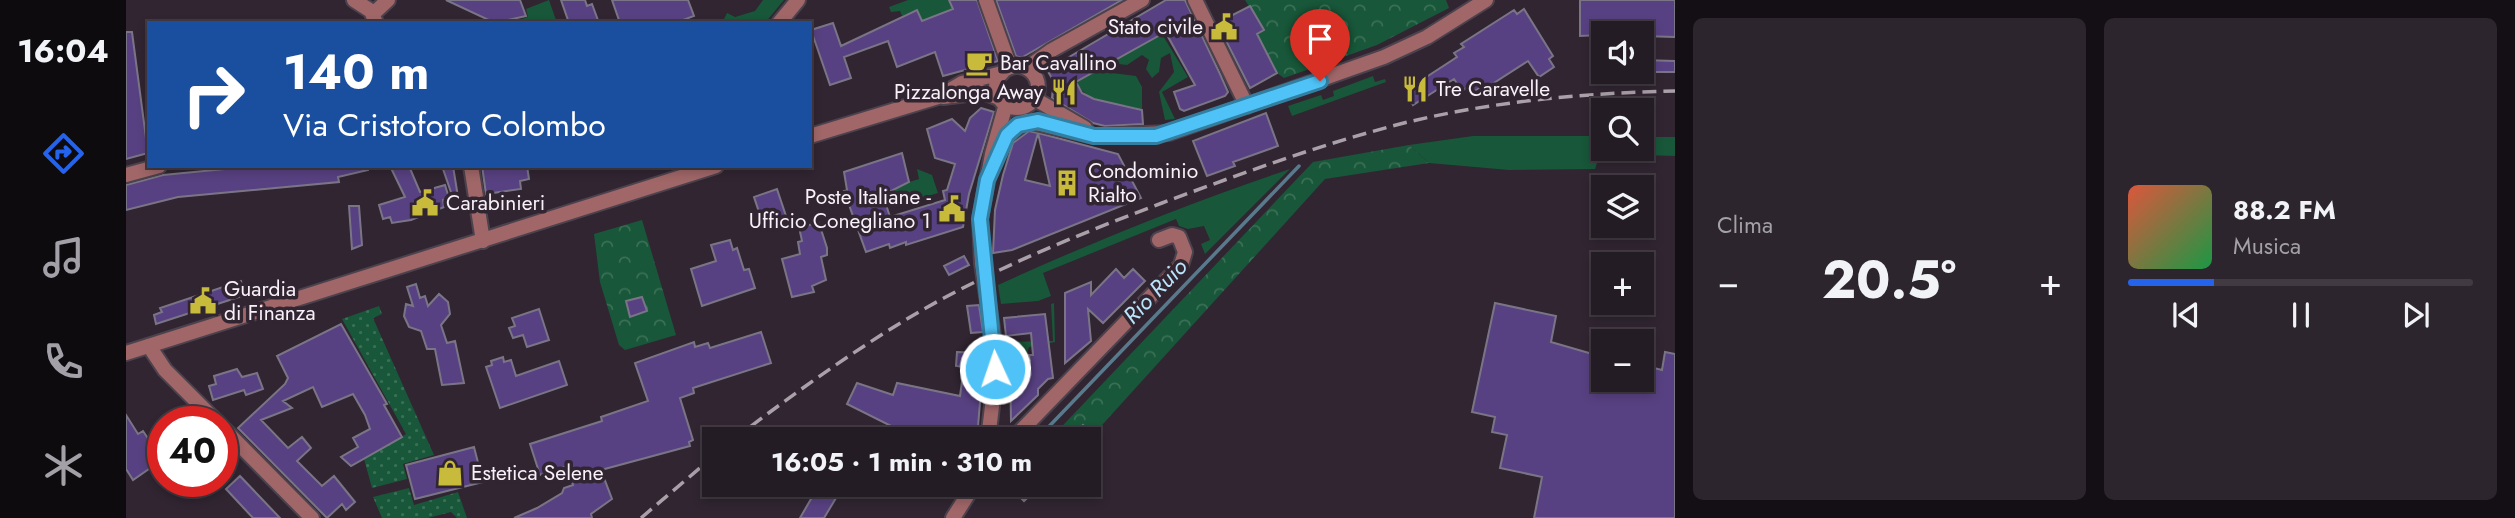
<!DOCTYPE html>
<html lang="it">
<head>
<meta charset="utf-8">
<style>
	:root { --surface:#241c25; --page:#2c252d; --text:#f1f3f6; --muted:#a3a1a7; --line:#413a42; --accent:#2563eb }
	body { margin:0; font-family:Jost,sans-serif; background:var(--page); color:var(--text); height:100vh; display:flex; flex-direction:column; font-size:26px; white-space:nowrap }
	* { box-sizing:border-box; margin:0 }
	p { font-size:23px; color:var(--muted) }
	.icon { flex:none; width:38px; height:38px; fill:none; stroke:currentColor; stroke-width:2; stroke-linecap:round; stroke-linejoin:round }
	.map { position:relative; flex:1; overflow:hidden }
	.details { display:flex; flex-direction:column; gap:18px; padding:18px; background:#140f14; width:840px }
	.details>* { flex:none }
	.top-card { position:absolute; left:21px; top:21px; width:665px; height:147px; border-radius:0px; box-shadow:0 4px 10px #0003,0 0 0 2px var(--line); background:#1a4fa0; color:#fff; overflow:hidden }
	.buttons { position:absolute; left:1465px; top:21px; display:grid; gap:14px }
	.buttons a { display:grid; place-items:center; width:63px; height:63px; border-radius:0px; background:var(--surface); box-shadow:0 4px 10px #0003,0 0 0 2px var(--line); font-size:35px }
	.speed { position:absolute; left:21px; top:406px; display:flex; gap:14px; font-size:35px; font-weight:700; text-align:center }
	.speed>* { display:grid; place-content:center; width:91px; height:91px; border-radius:50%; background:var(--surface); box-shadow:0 4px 10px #0003,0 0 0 2px var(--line); line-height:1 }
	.speed .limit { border:10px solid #d22; background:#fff; color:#111 }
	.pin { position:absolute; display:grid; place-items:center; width:60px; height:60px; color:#fff; margin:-72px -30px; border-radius:50% 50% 50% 0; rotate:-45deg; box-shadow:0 0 7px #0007 }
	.pin .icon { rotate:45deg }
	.me { position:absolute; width:77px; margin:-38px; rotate:357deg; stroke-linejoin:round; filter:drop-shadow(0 0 5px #0008) }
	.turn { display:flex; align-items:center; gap:24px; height:147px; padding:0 21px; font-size:32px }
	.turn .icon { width:91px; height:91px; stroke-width:2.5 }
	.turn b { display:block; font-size:49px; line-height:60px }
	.big { font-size:52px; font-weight:700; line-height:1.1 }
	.details .widget { flex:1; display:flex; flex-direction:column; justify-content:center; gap:10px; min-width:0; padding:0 24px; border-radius:10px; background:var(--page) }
	.song { display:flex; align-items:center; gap:21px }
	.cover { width:84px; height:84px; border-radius:10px; background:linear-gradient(135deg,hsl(10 70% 55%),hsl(140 70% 35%)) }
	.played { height:7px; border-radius:4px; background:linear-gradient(90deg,var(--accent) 25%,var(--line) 25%) }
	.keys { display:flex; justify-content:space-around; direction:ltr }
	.heat { display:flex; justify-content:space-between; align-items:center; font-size:38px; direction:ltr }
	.details .tiles { flex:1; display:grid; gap:18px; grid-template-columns:repeat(2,1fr) }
	.trip { position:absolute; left:576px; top:427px; width:399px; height:70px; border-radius:0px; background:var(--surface); box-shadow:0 4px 10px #0003,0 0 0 2px var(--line); font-weight:700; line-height:70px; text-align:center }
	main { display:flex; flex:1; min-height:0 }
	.tabs { display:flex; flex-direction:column; width:126px; justify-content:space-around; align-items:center; background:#0e0b0f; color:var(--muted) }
	.tabs .icon { width:49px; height:49px }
	.tabs .active { color:var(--accent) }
	.tabs b { font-size:32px; color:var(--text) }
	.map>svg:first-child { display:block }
	.grass { fill:#185739 }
	.forest { fill:url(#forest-crowns) }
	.garden { fill:url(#garden-dots) }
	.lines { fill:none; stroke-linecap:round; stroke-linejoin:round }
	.stream { stroke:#597a8c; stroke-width:3.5 }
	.building { fill:#584182; stroke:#7a7586; stroke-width:2 }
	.minor-casing { stroke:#4c424d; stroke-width:18 }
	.tertiary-casing { stroke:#4c424d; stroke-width:18 }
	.minor { stroke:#a06668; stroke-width:14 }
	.tertiary { stroke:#a06668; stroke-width:14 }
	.rail { stroke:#aaa0aa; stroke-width:3.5; stroke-dasharray:14 7; stroke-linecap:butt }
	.route-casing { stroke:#337fa1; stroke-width:18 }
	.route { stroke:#4fc3f7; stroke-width:12 }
	.labels { text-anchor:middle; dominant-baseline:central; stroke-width:7; stroke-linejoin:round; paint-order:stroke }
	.poi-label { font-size:21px; fill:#f9f1f9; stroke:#302531; text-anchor:start }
	.water-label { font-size:23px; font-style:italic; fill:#b9e4fa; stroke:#302531 }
</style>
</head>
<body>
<main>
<nav class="tabs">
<b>16:04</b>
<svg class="icon active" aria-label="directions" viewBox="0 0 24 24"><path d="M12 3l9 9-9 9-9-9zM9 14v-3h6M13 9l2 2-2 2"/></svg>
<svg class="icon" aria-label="music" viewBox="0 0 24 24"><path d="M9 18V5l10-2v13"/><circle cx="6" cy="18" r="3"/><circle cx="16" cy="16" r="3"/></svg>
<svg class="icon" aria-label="phone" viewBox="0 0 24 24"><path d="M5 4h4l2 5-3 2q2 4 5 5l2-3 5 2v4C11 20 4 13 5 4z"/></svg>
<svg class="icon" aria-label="climate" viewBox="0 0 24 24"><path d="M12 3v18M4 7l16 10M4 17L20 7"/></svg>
</nav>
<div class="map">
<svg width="1549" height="518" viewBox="0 0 1549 518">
	<defs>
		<pattern id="forest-crowns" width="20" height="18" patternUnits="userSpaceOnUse" patternTransform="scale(1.75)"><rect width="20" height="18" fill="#185739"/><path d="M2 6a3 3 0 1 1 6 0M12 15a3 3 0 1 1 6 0" fill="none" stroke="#3a7056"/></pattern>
		<pattern id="garden-dots" width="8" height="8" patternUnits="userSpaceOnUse" patternTransform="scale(1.75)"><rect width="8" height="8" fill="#185739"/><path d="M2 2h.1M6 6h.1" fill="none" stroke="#3a7056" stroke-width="1.8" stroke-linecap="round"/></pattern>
	</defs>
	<rect width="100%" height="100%" fill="#302531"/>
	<path class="grass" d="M423,0L431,23L393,20L402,17L400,9Z
		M637,0H658L639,23H596L601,13L609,17L629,11Z
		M782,0H823L827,9L796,21L790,10L776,16L774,11L765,12L763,7Z
		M1036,34L1062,77L1036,92L1049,119L1039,120L1033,92L1048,72L1044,53L1035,58L1033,72L1026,78L1020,69L1023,60L1016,55L1001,65L984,63Z
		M975,68L978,72L1010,76L1016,87V110C995,101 963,107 950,82Z
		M1247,76L1249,82L1259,79L1260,82L1166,116L1162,106L1195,95L1197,100L1208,96L1207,91Z
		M1347,136H1477V149H1516V137H1549V156L1479,154L1472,160L1469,169L1383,170L1303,163L1283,145Z
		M791,169L806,175L812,193L767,207L763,193L769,191L767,187L793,179Z
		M1164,169L1079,254L1075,244L1084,240L1078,226L1062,229L1053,226L1050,219L917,273L925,296L912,301L875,304L872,285C968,241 1064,203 1164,169Z
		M928,303L929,342L903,347L900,356H892L888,349H880V342L927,341L925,304Z"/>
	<path class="forest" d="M1119,0H1320L1323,8L1251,45L1158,78L1151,73L1131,34L1138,30Z
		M1283,145L1303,163L1199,179L967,435L957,425L943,439H924L1187,162Z
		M516,220L550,335L499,350L493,345L474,282L468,234Z"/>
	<path class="garden" d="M253,306L256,314L247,318L308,455L277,464L281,479L246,488L238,459L280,434L216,319Z
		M283,488L288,505L332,492L341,518H331L325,512L302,518H256L247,497Z"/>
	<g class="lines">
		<path class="stream" d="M911,439L1173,166"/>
	</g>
	<path class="building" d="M320,0H394L400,16L369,23Z
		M435,0H459L461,6L466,4L473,23H443Z
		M486,0H562L568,16L549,23H494Z
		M823,0H851L872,61L817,76L809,52L771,67L762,41L718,57L725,78L704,85L685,30L707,23L715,46L791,10L796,21L827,9Z
		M870,0H996L895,58L890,56Z
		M1040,0H1059L1094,74L1102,92L1099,96L1058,111L1054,109L1048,92L1069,85L1041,35L1036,34L950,82L956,93L968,99L1016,110L1017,124L979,126L967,123L926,98L927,87L930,85L921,70Z
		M1454,0H1549V37L1516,36V33L1454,36Z
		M1124,6L1138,30L1131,34L1151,73L1124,88L1091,23Z
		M1398,9L1427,56L1423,59L1428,67L1413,77L1402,61L1357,90L1355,87L1347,92L1343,86L1336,91L1328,79L1287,105L1282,97L1286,95L1282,89L1331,57L1328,53L1338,47L1335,44L1388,10L1391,14Z
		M0,32H6L22,153L0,159Z
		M1516,60L1549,61V72H1516Z
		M855,108L868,112L843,194L837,227L780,245V242L764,248L763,244L740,252L718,191L721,190L718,172L776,153L783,182L757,195L764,217L819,200L817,191L821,190L829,164L809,158L801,129L826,119L839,131L844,118Z
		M1140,113L1152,146L1107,162L1109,166L1081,176L1067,141Z
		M903,131L912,133L899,180L924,186L912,133L992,154L1015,198L886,250L867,253L869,210L877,175L887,143Z
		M130,166H242V170L212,177L213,182L52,197L0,210V185L37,175Z
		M264,166H283L294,192L319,185L323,198L317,200L318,207L285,220L266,223L264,217L257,219L253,205L279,197Z
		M316,166H327L332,197L327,198Z
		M356,166H401L403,179L394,181L395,189L360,194Z
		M651,189L660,216L637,224L628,197Z
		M223,206H233L236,245L226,249Z
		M693,223L701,248V255L695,257L700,280L686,286L688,292L666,297L656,259L674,254L672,242L676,241L673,227Z
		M604,240L607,250L611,248L618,270L623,269L629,288L576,306L565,269L590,261L585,245Z
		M838,256L843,265L823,275L818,266Z
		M990,269L998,278L1007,269L1019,281L977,323L962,309L965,341L939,363V293L965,282V295Z
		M115,281L119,295L30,324L28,315L36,312L34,308Z
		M290,284L294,298L299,296L302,306L313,294L322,302L324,314L315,325L321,343L329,341L338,383L316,385L309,349H301L295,331L283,327L278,316L280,304L287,306L281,287Z
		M516,297L521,311L504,317L500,301Z
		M1369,303L1430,316L1425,342L1477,357V380H1516V365L1536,370L1539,352L1549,354V518H1408L1416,477L1374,468L1381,435L1366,432L1369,417L1346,412Z
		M853,305L857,332L845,333L841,306Z
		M413,309L423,340L401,347L397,335L387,338L383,328L389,326L386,318Z
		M919,314L927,378L922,379L912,389V395L885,421L884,361L904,360L903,355H907L905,333L880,336L878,318Z
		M215,324L261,404L258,405L276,437L225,466L215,457L232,447L227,438L244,429L239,415L227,394L196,407L187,387L157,401L166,408L135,420L162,448L176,437L185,448L171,461L196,486L208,476L229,502L220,510L216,504L201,518L112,428L159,384L162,378L151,356Z
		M635,332L645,363L567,388L568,393L554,398L567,440L563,442L564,446L475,470L486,499L465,514L466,518H388L411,508L436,493L438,488L447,485L441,466L414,475L404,444L476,421L475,417L522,401L509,363L568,342L569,347L582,343L584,348Z
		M831,352L858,353L851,439H791L721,404L731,383L767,395L771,383L834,396L838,367L830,366Z
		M377,357L378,362L385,360L390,376L433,361L441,385L374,408L360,367L366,365L365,361Z
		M111,369L116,377L131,373L137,389L120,395L118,390L87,400L83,386L90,384L88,376Z
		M0,415L12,434L17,431L23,440L28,450L23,454L30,464L7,480L0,469Z
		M957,425L970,439H943Z
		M348,447L357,482L289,499L280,465Z
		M114,476L154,518H127L100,489Z
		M693,485L716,488L698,518H674Z
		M897,485H915L898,501L889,492Z"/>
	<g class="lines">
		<g class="minor-casing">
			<path id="minor" d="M228,0L245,11L250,23
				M860,0L884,67
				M1069,0L1121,106
				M247,14L262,0
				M653,23L672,0
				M345,166L357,241
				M0,175L33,166
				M23,346L39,370L91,422
				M96,427L186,518
				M887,439L1055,265L1059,252L1053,237L1046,235L1033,240"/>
		</g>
		<g class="tertiary-casing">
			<path id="tertiary" d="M870 87a21 21 0 1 1 42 0a21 21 0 1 1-42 0Z
				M901,68L926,50L1016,0
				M817,97L857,92L873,98
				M909,99L959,128
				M881,135L901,121L968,136L1043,133L1258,57L1301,37L1360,0
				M684,136L812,97L836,83L876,73
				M0,353L590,166
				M862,439L868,390L869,348L856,263L854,219L866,154L880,104
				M827,518L848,485"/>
		</g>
		<use href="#minor" class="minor"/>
		<use href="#tertiary" class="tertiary"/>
		<path class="rail" d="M608,439C666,395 724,353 786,316C864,270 951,235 1036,203C1117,173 1198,143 1282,122C1370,101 1459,93 1549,91
			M515,518L588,456"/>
	</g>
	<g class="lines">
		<g class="route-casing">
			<path id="route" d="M869,369L854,219L861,180L881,135L892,125L912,121L968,136H1030L1194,81"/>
		</g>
		<use href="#route" class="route"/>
	</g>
	<defs>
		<g id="civic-bare" transform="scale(2.1)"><path d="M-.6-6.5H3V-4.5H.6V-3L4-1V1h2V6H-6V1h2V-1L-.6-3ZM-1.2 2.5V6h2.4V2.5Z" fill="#c8bb3b" stroke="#302531" stroke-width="2.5" paint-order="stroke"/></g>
		<g id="cafe-bare" transform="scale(2.1)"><path d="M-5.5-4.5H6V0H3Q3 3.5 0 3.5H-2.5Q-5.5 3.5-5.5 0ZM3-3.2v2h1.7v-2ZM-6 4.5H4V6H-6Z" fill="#c8bb3b" stroke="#302531" stroke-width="2.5" paint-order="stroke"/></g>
		<g id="restaurant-bare" transform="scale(2.1)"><path d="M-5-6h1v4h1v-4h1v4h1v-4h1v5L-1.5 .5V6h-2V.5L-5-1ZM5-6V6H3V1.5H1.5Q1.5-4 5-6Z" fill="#c8bb3b" stroke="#302531" stroke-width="2.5" paint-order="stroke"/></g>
		<g id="building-bare" transform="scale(2.1)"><path d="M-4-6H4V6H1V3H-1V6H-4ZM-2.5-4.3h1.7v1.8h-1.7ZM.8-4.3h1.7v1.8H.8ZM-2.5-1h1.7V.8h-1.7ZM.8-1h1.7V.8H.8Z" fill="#c8bb3b" stroke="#302531" stroke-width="2.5" paint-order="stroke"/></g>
		<g id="shop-bare" transform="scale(2.1)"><path d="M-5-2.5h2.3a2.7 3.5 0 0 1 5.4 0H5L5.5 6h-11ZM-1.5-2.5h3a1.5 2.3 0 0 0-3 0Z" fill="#c8bb3b" stroke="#302531" stroke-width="2.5" paint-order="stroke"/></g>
	</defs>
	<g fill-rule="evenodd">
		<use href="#civic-bare" x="1098" y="27"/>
		<use href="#cafe-bare" x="853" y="63"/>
		<use href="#restaurant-bare" x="1289" y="89"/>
		<use href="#restaurant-bare" x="938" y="92"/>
		<use href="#building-bare" x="941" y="183"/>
		<use href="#civic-bare" x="299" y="203"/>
		<use href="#civic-bare" x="826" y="209"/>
		<use href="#civic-bare" x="77" y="301"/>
		<use href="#shop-bare" x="324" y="473"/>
	</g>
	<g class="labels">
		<g class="poi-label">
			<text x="1077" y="27" text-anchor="end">Stato civile</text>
			<text x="874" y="63">Bar Cavallino</text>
			<text x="1310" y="89">Tre Caravelle</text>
			<text x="917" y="92" text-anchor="end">Pizzalonga Away</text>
			<text x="962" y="171">Condominio<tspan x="962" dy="24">Rialto</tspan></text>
			<text x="805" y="197" text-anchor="end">Poste Italiane -<tspan x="805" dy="24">Ufficio Conegliano 1</tspan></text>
			<text x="320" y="203">Carabinieri</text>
			<text x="98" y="289">Guardia<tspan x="98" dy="24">di Finanza</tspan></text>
			<text x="345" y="473">Estetica Selene</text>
		</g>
		<g class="water-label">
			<text transform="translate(1029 291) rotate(-46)">Rio Ruio</text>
		</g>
	</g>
</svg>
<div class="buttons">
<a><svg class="icon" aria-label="sound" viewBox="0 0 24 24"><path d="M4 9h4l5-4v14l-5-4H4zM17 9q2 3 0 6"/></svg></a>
<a><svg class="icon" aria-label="search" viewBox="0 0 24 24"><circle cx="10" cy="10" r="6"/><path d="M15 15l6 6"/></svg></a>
<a><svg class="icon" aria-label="layers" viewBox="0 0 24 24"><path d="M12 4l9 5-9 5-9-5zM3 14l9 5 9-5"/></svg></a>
<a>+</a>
<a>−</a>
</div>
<div class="speed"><div class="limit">40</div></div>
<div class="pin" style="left:1194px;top:81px;background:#d93025"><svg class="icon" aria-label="arrive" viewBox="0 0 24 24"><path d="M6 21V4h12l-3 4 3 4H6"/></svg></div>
<svg class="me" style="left:869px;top:369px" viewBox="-20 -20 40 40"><circle r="17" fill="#4fc3f7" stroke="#fff" stroke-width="3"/><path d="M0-11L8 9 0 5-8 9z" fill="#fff"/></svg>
<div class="trip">16:05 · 1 min · 310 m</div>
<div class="top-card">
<div class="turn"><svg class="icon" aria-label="right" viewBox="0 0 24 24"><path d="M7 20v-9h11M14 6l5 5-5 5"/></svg><div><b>140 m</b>Via Cristoforo Colombo</div></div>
</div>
</div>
<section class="details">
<div class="tiles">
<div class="widget"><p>Clima</p>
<div class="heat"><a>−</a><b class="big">20.5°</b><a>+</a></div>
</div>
<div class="widget">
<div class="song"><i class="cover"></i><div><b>88.2 FM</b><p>Musica</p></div></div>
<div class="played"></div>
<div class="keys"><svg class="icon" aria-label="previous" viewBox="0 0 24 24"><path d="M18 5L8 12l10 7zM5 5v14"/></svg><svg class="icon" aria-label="pause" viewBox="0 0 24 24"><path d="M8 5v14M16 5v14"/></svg><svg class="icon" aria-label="next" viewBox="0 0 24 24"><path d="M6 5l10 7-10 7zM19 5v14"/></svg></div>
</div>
</div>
</section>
</main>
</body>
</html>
